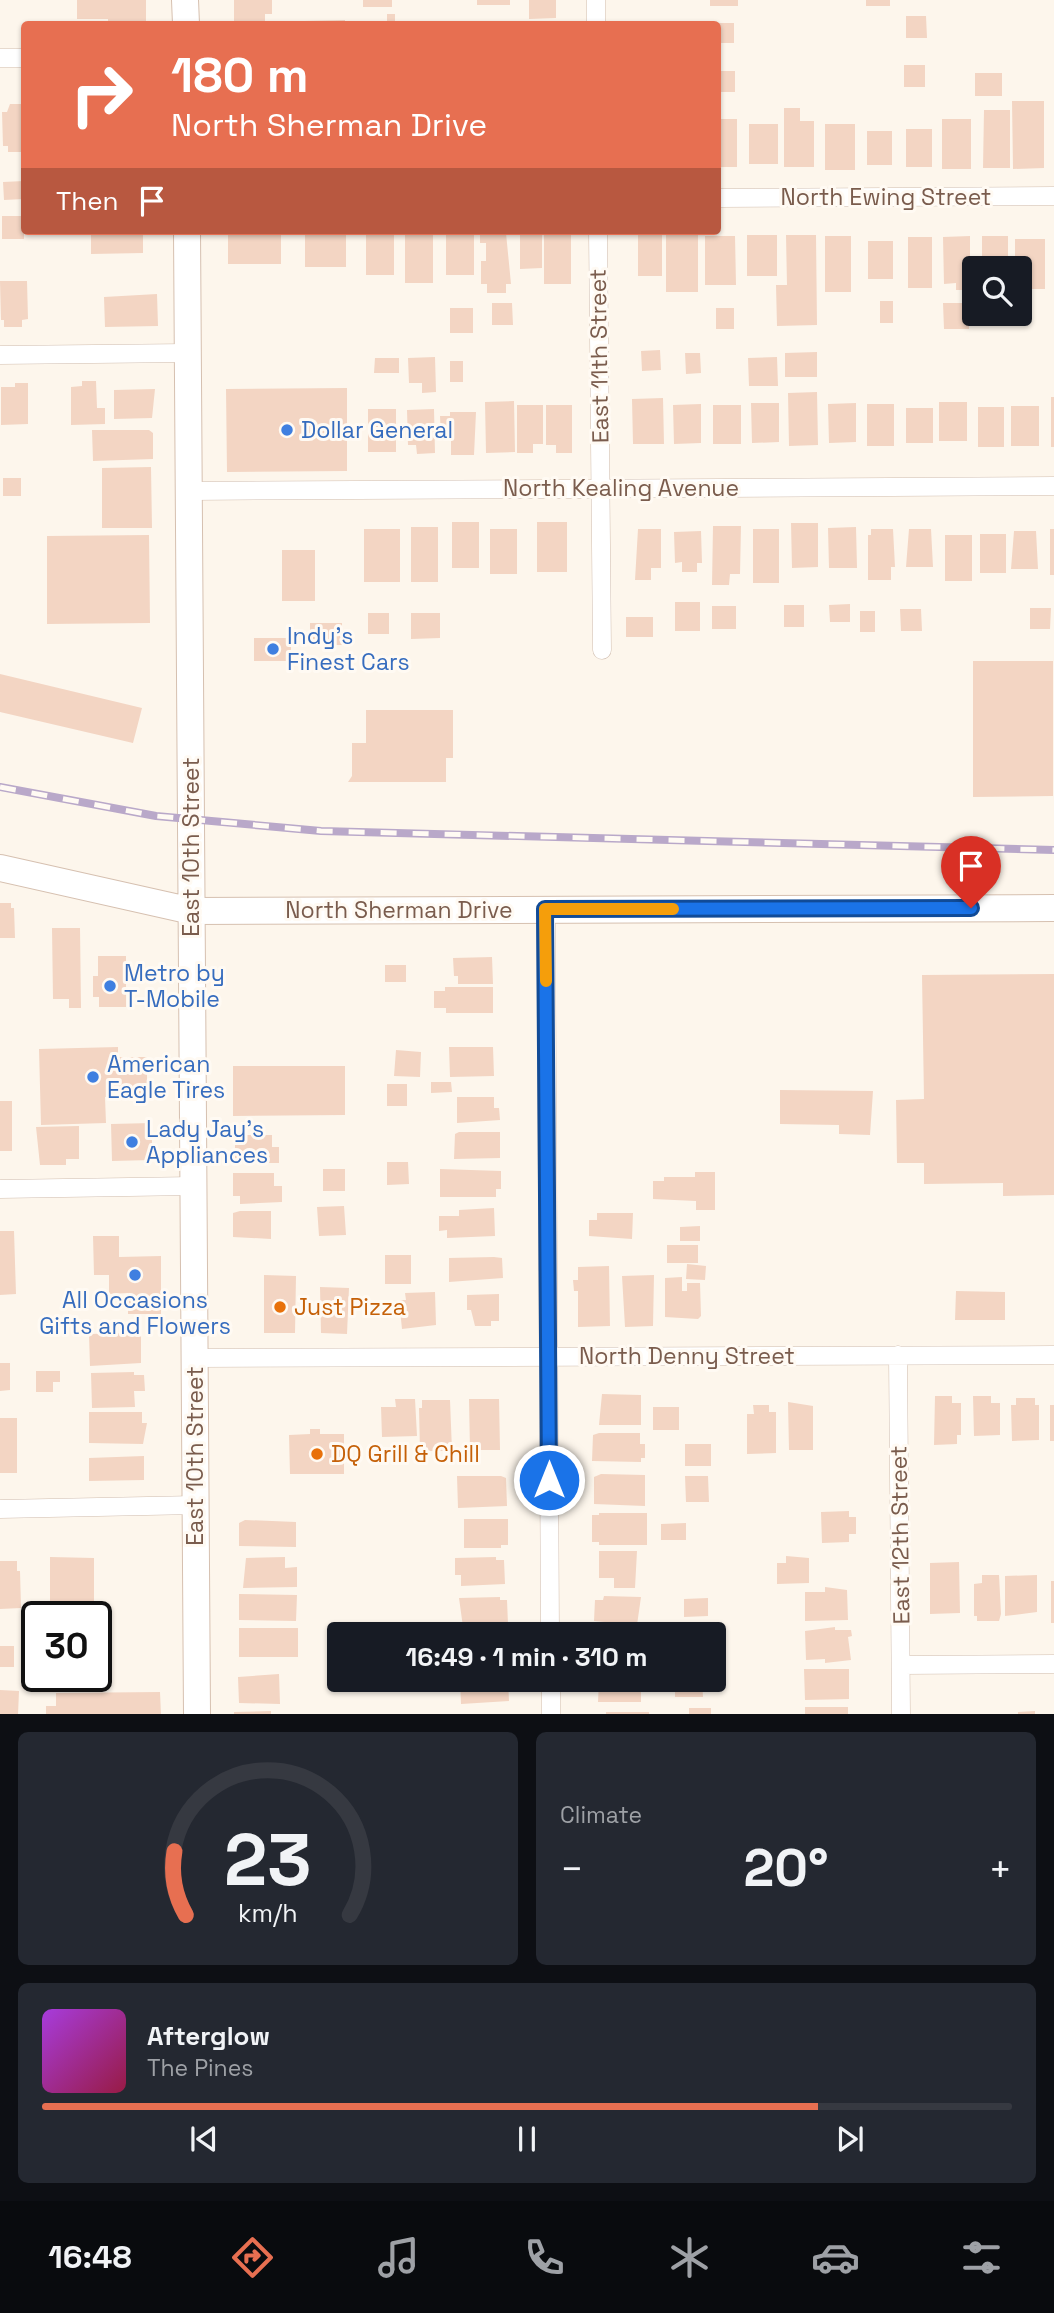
<!DOCTYPE html>
<html lang="en">
<head>
<meta charset="utf-8">
<style>
	:root { --surface:#171b24; --page:#242831; --text:#f1f3f6; --muted:#9ea1a6; --line:#363941; --accent:#e76f51 }
	body { margin:0; font-family:"Space Grotesk",sans-serif; background:var(--page); color:var(--text); height:100vh; display:flex; flex-direction:column; font-size:26px; white-space:nowrap }
	* { box-sizing:border-box; margin:0 }
	p { font-size:23px; color:var(--muted) }
	.icon { flex:none; width:38px; height:38px; fill:none; stroke:currentColor; stroke-width:2; stroke-linecap:round; stroke-linejoin:round }
	.map { position:relative; height:1714px; overflow:hidden }
	.side { display:flex; flex-direction:column; gap:18px; padding:18px; background:#0d0f14; flex:1 }
	.side>* { flex:none }
	.banner { position:absolute; left:21px; top:21px; width:700px; height:214px; border-radius:7px; box-shadow:0 2px 5px #0004; background:#e76f51; color:#fff; overflow:hidden }
	.controls { position:absolute; left:962px; top:256px; display:grid; gap:14px }
	.controls a { display:grid; place-items:center; width:70px; height:70px; border-radius:7px; background:var(--surface); box-shadow:0 2px 5px #0004; font-size:35px }
	.speed { position:absolute; left:21px; top:1601px; display:flex; gap:14px; font-size:35px; font-weight:700; text-align:center }
	.speed>* { display:grid; place-content:center; width:91px; height:91px; border-radius:50%; background:var(--surface); box-shadow:0 2px 5px #0004; line-height:1 }
	.speed .limit { border:4px solid #111; border-radius:10px; background:#fff; color:#111 }
	.pin { position:absolute; display:grid; place-items:center; width:60px; height:60px; color:#fff; margin:-72px -30px; border-radius:50% 50% 50% 0; rotate:-45deg; box-shadow:0 0 7px #0007 }
	.pin .icon { rotate:45deg }
	.me { position:absolute; width:77px; margin:-38px; rotate:0deg; stroke-linejoin:round; filter:drop-shadow(0 0 5px #0008) }
	.turn { display:flex; align-items:center; gap:24px; height:147px; padding:0 35px; font-size:32px }
	.turn .icon { width:91px; height:91px; stroke-width:2.5 }
	.turn b { display:block; font-size:49px; line-height:60px }
	.then { display:flex; align-items:center; height:66px; padding:0 35px; background:#0003; gap:14px; font-size:26px }
	.big { font-size:52px; font-weight:600; line-height:1.1 }
	.side .tile { flex:1; display:flex; flex-direction:column; justify-content:center; gap:10px; min-width:0; padding:0 24px; border-radius:10px; background:var(--page) }
	.side .dial { align-items:center; gap:0 }
	.dial svg { height:182px; overflow:visible; fill:none; stroke:var(--line); stroke-width:7; stroke-linecap:round; text-anchor:middle }
	.dial text { fill:var(--text); stroke:none }
	.song { display:flex; align-items:center; gap:21px }
	.cover { width:84px; height:84px; border-radius:10px; background:linear-gradient(135deg,hsl(280 70% 55%),hsl(340 70% 35%)) }
	.played { height:7px; border-radius:4px; background:linear-gradient(90deg,var(--accent) 80%,var(--line) 80%) }
	.keys { display:flex; justify-content:space-around; direction:ltr }
	.heat { display:flex; justify-content:space-between; align-items:center; font-size:38px; direction:ltr }
	.side .tiles { flex:1; display:grid; gap:18px; grid-template-columns:1fr 1fr }
	.tile:last-child { grid-column:span 2 }
	.trip { position:absolute; left:327px; top:1622px; width:399px; height:70px; border-radius:7px; background:var(--surface); box-shadow:0 2px 5px #0004; font-weight:600; line-height:70px; text-align:center }
	.dock { display:flex; height:112px; justify-content:space-around; align-items:center; background:#090b0e; color:var(--muted) }
	.dock .icon { width:49px; height:49px }
	.dock .current { color:var(--accent) }
	.dock b { font-size:32px; color:var(--text) }
	.map>svg:first-child { display:block }
	.building { fill:#f3d5c3 }
	.lines { fill:none; stroke-linecap:round; stroke-linejoin:round }
	.street-casing { stroke:#d1beb0; stroke-width:19 }
	.secondary-casing { stroke:#d6c0b0; stroke-width:28 }
	.street { stroke:#fff; stroke-width:18 }
	.secondary { stroke:#fff; stroke-width:26 }
	.rail-casing { stroke:#b9a8c9; stroke-width:8 }
	.rail { stroke:#fffaf3; stroke-width:5; stroke-dasharray:16; stroke-linecap:butt }
	.route-casing { stroke:#114b97; stroke-width:18 }
	.route { stroke:#1a73e8; stroke-width:12 }
	.slow { stroke:#f59e0b; stroke-width:12 }
	.shop-dot { fill:#3f7fe0; stroke:#fffaf3; stroke-width:2.5 }
	.food-dot { fill:#e8710a; stroke:#fffaf3; stroke-width:2.5 }
	.labels { text-anchor:middle; dominant-baseline:central; stroke-width:6; stroke-linejoin:round; paint-order:stroke }
	.street-label { font-size:23px; fill:#7a5c4d; stroke:#fffaf3 }
	.shop-label { font-size:23px; fill:#366cbe; stroke:#fffaf3; text-anchor:start }
	.food-label { font-size:23px; fill:#c56008; stroke:#fffaf3; text-anchor:start }
</style>
</head>
<body>
<div class="map">
<svg width="1054" height="1715" viewBox="0 0 1054 1715">
	<rect width="100%" height="100%" fill="#fdf6ec"/>
	<path class="building" d="M77,0H146V23L108,24V19H77Z
		M234,0H272V14H265V21H234Z
		M363,0H392V7H363Z
		M477,0H510V5H477Z
		M529,0H556V18L529,19Z
		M710,0H738V6H710Z
		M866,0H890V6H866Z
		M387,14H395V24H387Z
		M906,16H926L927,38H906Z
		M345,20V24H264V22Z
		M718,23H734V43H718Z
		M904,65H925V87H904Z
		M718,71H735V92H718Z
		M975,73H1002V96H975Z
		M1012,101H1044V168L1013,169Z
		M10,104H24V152H8V146H3L2,112H7Z
		M784,108H800V121H814V167H784Z
		M984,110H1010V168H983Z
		M718,119H737V167H718Z
		M942,119H971V169H942Z
		M749,124H778V164H749Z
		M825,124H855V170H825Z
		M906,129H932V167H906Z
		M867,131H892V165H867Z
		M24,181V199L4,200L3,182Z
		M2,216H24V239H2Z
		M91,231H143V253L91,254Z
		M305,231H346V267H305Z
		M366,231H394V275H366Z
		M446,231H474V275H446Z
		M520,231H542V268L520,269Z
		M638,231H662V276H638Z
		M666,231H698V292H666Z
		M480,233H506L511,284H506V293H487V284H481V261H486V243H480Z
		M228,234H281V264H228Z
		M405,234H433V283H405Z
		M544,234H571V284H544Z
		M747,235H777V276H747Z
		M786,235H816L817,325L777,326L776,285H787Z
		M705,236H735L736,285H705Z
		M825,236H851V292H825Z
		M970,236V290H956V283L944,284L943,237Z
		M982,236H1008V268H982Z
		M908,237H932V288H908Z
		M1015,239H1045V289H1020V268H1015Z
		M868,241H893V279H868Z
		M0,281H27L28,319L22,320V327H4V320H1Z
		M157,294L158,326L105,327L104,297Z
		M880,301H893V323H880Z
		M492,303H512L513,325H492Z
		M943,303H969V329H944Z
		M450,308H473V333H450Z
		M716,308H734V329H716Z
		M660,350L661,370L642,371L641,351Z
		M817,352V377H785V353Z
		M685,353H700L701,373L686,374Z
		M435,357L436,392L422,393V383H409L408,358Z
		M777,357L778,386H749L748,358Z
		M375,358H399V373H374Z
		M450,361H463V382H450Z
		M82,381H96L97,408H105V424L71,425V387L82,386Z
		M15,383H28V424L1,425V387H15Z
		M347,388V471L227,472L226,389Z
		M155,389L152,418L114,419V390Z
		M817,392L818,445L789,446L788,393Z
		M1051,397H1054V447H1051Z
		M663,398L664,444H633L632,399Z
		M514,401L515,452L486,453L485,402Z
		M939,402H967V441H939Z
		M751,403H779V442L752,443Z
		M856,403V442L829,443L828,404Z
		M701,404V443L674,444L673,405Z
		M867,404H894V446H867Z
		M517,405H543V444H533V453H517Z
		M546,405H572V453H556V445H546Z
		M713,405H741V444H713Z
		M1011,406H1039V446H1011Z
		M978,407H1004V447H978Z
		M906,408H933V443H906Z
		M368,409H396V452H368Z
		M434,409L435,453L417,454L416,445H408L407,410Z
		M450,412H476L474,455H451V437H441L440,416H450Z
		M92,430H149L153,433V459L93,461Z
		M151,467L152,528H102V468Z
		M3,478H21V496H3Z
		M452,522H479V568H452Z
		M537,522H567V572H537Z
		M791,523H818V567L792,568Z
		M713,526H741L740,574H730L729,585H712Z
		M411,527H438V582H411Z
		M856,527L857,568H829L828,528Z
		M364,529H400V582H364Z
		M490,529H517V574H490Z
		M638,529H661V568H651V580H635Z
		M753,529H779V583H753Z
		M871,529H893L895,567H891V580H868V535H871Z
		M909,529H931L933,567H906Z
		M1050,529H1054V575H1050Z
		M701,531L702,563H697V572H682V562L675,563L674,532Z
		M1014,531H1036L1038,569H1011Z
		M980,534H1006V573H980Z
		M149,535L150,623L47,624V536Z
		M945,535H972V581H945Z
		M282,550H315V601H282Z
		M675,602H700V631H675Z
		M850,604V622H830L829,605Z
		M784,605H804V627H784Z
		M712,606H736V629H712Z
		M1030,608H1051L1050,629H1030Z
		M900,609H921L922,631H901Z
		M860,611H875V632H860Z
		M368,613H389V634H368Z
		M411,613H440V638L411,639Z
		M626,617H653V637H626Z
		M310,623H342V645H310Z
		M254,638H291V661H254Z
		M973,661H1053V796L973,797Z
		M0,674L142,708L133,743L0,712Z
		M366,710H453V758H446V782H348L352,776V743H366Z
		M0,903H11V908H14L15,938H0Z
		M52,928H80L81,1008H69V999H53Z
		M98,956H126V1007H99V997H93V976H98Z
		M492,957L493,984H458V976H454L453,958Z
		M385,965H406V982H385Z
		M1054,974V1195L1003,1196V1183L924,1184V1163H897L896,1100L924,1099L922,975Z
		M445,987H493V1013H446V1008H434V991H445Z
		M118,1047V1057H147V1096L105,1097L106,1123L41,1125L39,1049Z
		M449,1047H493L494,1076L450,1077Z
		M396,1050L421,1052L420,1077L394,1076Z
		M233,1066H345V1115L233,1116Z
		M431,1082H451L452,1092L431,1093Z
		M387,1084H407V1106H387Z
		M780,1090L873,1091L870,1135L839,1134V1125L780,1124Z
		M457,1097H494V1108H499L500,1120L457,1123Z
		M0,1101H12V1151H0Z
		M152,1123V1160L112,1161L111,1124Z
		M79,1126V1159H66V1165H40L36,1127Z
		M459,1132H500V1158L454,1159L455,1134Z
		M239,1135H272V1147H279V1163H241V1159H235V1142H239Z
		M387,1162H408L409,1184L387,1185Z
		M323,1169H345V1191H323Z
		M440,1169L501,1171V1189H496V1197H440Z
		M695,1172H715V1210H696V1201L653,1199V1181H664V1177H695Z
		M233,1173H274V1186H282V1202L240,1204V1196H233Z
		M344,1206L346,1235L319,1236L317,1207Z
		M494,1208L495,1236L447,1238V1230L439,1231V1216H459V1210Z
		M240,1211H271V1239L233,1237V1213Z
		M597,1213H633L632,1239L589,1236V1220H597Z
		M700,1226V1241H680V1227Z
		M0,1231H14L16,1294L0,1295Z
		M93,1236H119V1257L161,1256V1314H128V1293L109,1294V1275H94Z
		M667,1245H698V1263H667Z
		M385,1255H411V1284H385Z
		M494,1257L502,1258L503,1278L449,1282V1258Z
		M687,1264L706,1266L705,1280L686,1279Z
		M609,1266L610,1326L578,1327V1291H574L573,1280H578V1267Z
		M264,1275L296,1276L295,1333H264Z
		M654,1275L653,1326L625,1327L622,1276Z
		M682,1277V1291H687V1283H700L701,1316L698,1319L665,1317V1278Z
		M320,1287L349,1288L347,1334L321,1333Z
		M956,1291L1005,1292V1320H955Z
		M435,1292L436,1325L402,1329L399,1300H406L405,1293Z
		M499,1294V1321H491V1326H475L471,1310H467V1295Z
		M132,1333L141,1335V1363L90,1366L89,1334Z
		M0,1363H10V1390L0,1391Z
		M36,1371H60V1382H53V1392H36Z
		M134,1372V1375H144L145,1391H134L135,1407L92,1408L91,1373Z
		M602,1394L641,1395V1425H599Z
		M935,1396H952V1403H961V1435H957V1444L934,1445Z
		M973,1396H991V1403H1000V1435L974,1436Z
		M1016,1398H1035V1405H1039V1440L1012,1441L1011,1405H1016Z
		M395,1399H415L417,1436L382,1437L381,1407H396Z
		M469,1399H499L500,1450H470Z
		M422,1400H450L452,1451H420L419,1408H422Z
		M788,1402L813,1406V1450H789Z
		M753,1405H769V1412H776V1453L747,1454V1414H754Z
		M1050,1405H1054V1441H1050Z
		M653,1407H679V1430H653Z
		M89,1412H142V1423H147L143,1444L89,1443Z
		M0,1418H17V1473H0Z
		M310,1429H320V1434H344V1474H290L289,1435L310,1434Z
		M599,1433H640V1444H645V1458H641V1462L592,1461L593,1435Z
		M685,1444H711V1466H685Z
		M144,1456V1480L89,1481V1458Z
		M601,1474L645,1475V1506L594,1504V1477Z
		M457,1476H501L506,1478L507,1506L458,1508Z
		M685,1476H708L709,1502H686Z
		M849,1511V1517H856V1534H849V1542L822,1543L821,1512Z
		M599,1513H647V1545H599V1542H592V1515H599Z
		M464,1519H508V1545H501V1548H464Z
		M245,1520L296,1522V1547L239,1546V1523Z
		M686,1523V1540H661V1524Z
		M599,1551H637L635,1588H614V1578H599Z
		M786,1556L809,1558V1583L777,1584V1563H786Z
		M50,1557L94,1558V1617H50Z
		M285,1557V1568L297,1567V1587L243,1588L246,1558Z
		M496,1557V1560H504L505,1584L461,1586V1575H455V1558Z
		M0,1561H17V1571H20L21,1608L0,1609Z
		M959,1562L960,1613L930,1614V1563Z
		M982,1575H999L1001,1614L999,1621H977V1616H974V1584L982,1583Z
		M1037,1575V1612L1005,1616V1576Z
		M1051,1581H1054V1623H1051Z
		M825,1587L847,1590L848,1620L805,1621V1592H825Z
		M239,1594L297,1595L296,1621L239,1620Z
		M604,1596L641,1597L637,1625L594,1621L595,1600H603Z
		M500,1597V1600H507L508,1624L463,1627L459,1598Z
		M708,1598V1616L684,1617V1599Z
		M835,1627V1630H851L852,1636L848,1637L851,1660L825,1663V1659L806,1660L805,1631Z
		M239,1628H298V1657H239Z
		M596,1628H635V1634H596Z
		M0,1646H14V1667H0Z
		M804,1669H849V1699L805,1700Z
		M279,1674L280,1704L239,1703L238,1677Z
		M460,1680H508L509,1701L461,1704Z
		M599,1680H646V1687H641V1702H598Z
		M675,1680H702L703,1697H675Z
		M0,1690L19,1691L18,1715L0,1714Z
		M160,1692L161,1715L46,1714V1706H56V1693Z
		M805,1707H848V1715H805Z
		M689,1708H711V1715H689Z
		M271,1711V1715H234V1712Z
		M1035,1711V1715H1018V1712Z
		M606,1712H649V1715H606Z"/>
	<g class="lines">
		<g class="street-casing">
			<path id="street" d="M596,0V24
				M0,58H24
				M718,198L1054,196
				M598,231L602,650
				M0,355L187,353
				M189,491L1054,486
				M546,909L550,1634
				M0,1189L193,1186
				M898,1355L901,1715
				M195,1358L1054,1355
				M0,1509L196,1505
				M901,1665L1054,1664
				M551,1680V1715"/>
		</g>
		<g class="secondary-casing">
			<path id="secondary" d="M185,0L186,24
				M187,231L197,1715
				M0,868L192,911L1054,908"/>
		</g>
		<use href="#street" class="street"/>
		<use href="#secondary" class="secondary"/>
		<g class="rail-casing">
			<path id="rail" d="M0,787L156,816L321,831L1054,850"/>
		</g>
		<use href="#rail" class="rail"/>
	</g>
	<g class="lines">
		<g class="route-casing">
			<path id="route" d="M549,1480L545,909L971,908"/>
		</g>
		<use href="#route" class="route"/>
		<path class="slow" d="M546,981L545,909H673"/>
	</g>
	<g class="shop-dot">
		<circle cx="287" cy="430" r="7"/>
		<circle cx="273" cy="649" r="7"/>
		<circle cx="110" cy="986" r="7"/>
		<circle cx="93" cy="1077" r="7"/>
		<circle cx="132" cy="1142" r="7"/>
		<circle cx="135" cy="1275" r="7"/>
	</g>
	<g class="food-dot">
		<circle cx="280" cy="1307" r="7"/>
		<circle cx="317" cy="1454" r="7"/>
	</g>
	<g class="labels">
		<g class="street-label">
			<text x="886" y="197">North Ewing Street</text>
			<text transform="translate(599 356) rotate(-91)">East 11th Street</text>
			<text x="621" y="488">North Kealing Avenue</text>
			<text transform="translate(191 847) rotate(-90)">East 10th Street</text>
			<text x="399" y="910">North Sherman Drive</text>
			<text x="687" y="1356">North Denny Street</text>
			<text transform="translate(195 1456) rotate(-90)">East 10th Street</text>
			<text transform="translate(900 1535) rotate(-91)">East 12th Street</text>
		</g>
		<g class="shop-label">
			<text x="301" y="430">Dollar General</text>
			<text x="287" y="636">Indy's<tspan x="287" dy="26">Finest Cars</tspan></text>
			<text x="124" y="973">Metro by<tspan x="124" dy="26">T-Mobile</tspan></text>
			<text x="107" y="1064">American<tspan x="107" dy="26">Eagle Tires</tspan></text>
			<text x="146" y="1129">Lady Jay's<tspan x="146" dy="26">Appliances</tspan></text>
			<text x="135" y="1300" text-anchor="middle">All Occasions<tspan x="135" dy="26">Gifts and Flowers</tspan></text>
		</g>
		<g class="food-label">
			<text x="294" y="1307">Just Pizza</text>
			<text x="331" y="1454">DQ Grill &amp; Chill</text>
		</g>
	</g>
</svg>
<div class="controls">
<a><svg class="icon" aria-label="search" viewBox="0 0 24 24"><circle cx="10" cy="10" r="6"/><path d="M15 15l6 6"/></svg></a>
</div>
<div class="speed"><div class="limit">30</div></div>
<div class="pin" style="left:971px;top:908px;background:#d93025"><svg class="icon" aria-label="arrive" viewBox="0 0 24 24"><path d="M6 21V4h12l-3 4 3 4H6"/></svg></div>
<svg class="me" style="left:549px;top:1480px" viewBox="-20 -20 40 40"><circle r="17" fill="#1a73e8" stroke="#fff" stroke-width="3"/><path d="M0-11L8 9 0 5-8 9z" fill="#fff"/></svg>
<div class="trip">16:49 · 1 min · 310 m</div>
<div class="banner">
<div class="turn"><svg class="icon" aria-label="right" viewBox="0 0 24 24"><path d="M7 20v-9h11M14 6l5 5-5 5"/></svg><div><b>180 m</b>North Sherman Drive</div></div>
<div class="then">Then<svg class="icon" aria-label="arrive" viewBox="0 0 24 24"><path d="M6 21V4h12l-3 4 3 4H6"/></svg></div>
</div>
</div>
<section class="side">
<div class="tiles">
<div class="tile dial"><svg viewBox="0 0 100 80">
<path d="M14 69A42 42 0 1 1 86 69"/>
<path d="M14 69A42 42 0 0 1 9 41" stroke="#e76f51"/>
<text x="50" y="56" font-size="32" font-weight="700">23</text>
<text x="50" y="72" font-size="11">km/h</text>
</svg></div>
<div class="tile"><p>Climate</p>
<div class="heat"><a>−</a><b class="big">20°</b><a>+</a></div>
</div>
<div class="tile">
<div class="song"><i class="cover"></i><div><b>Afterglow</b><p>The Pines</p></div></div>
<div class="played"></div>
<div class="keys"><svg class="icon" aria-label="previous" viewBox="0 0 24 24"><path d="M18 5L8 12l10 7zM5 5v14"/></svg><svg class="icon" aria-label="pause" viewBox="0 0 24 24"><path d="M8 5v14M16 5v14"/></svg><svg class="icon" aria-label="next" viewBox="0 0 24 24"><path d="M6 5l10 7-10 7zM19 5v14"/></svg></div>
</div>
</div>
</section>
<nav class="dock">
<b>16:48</b>
<svg class="icon current" aria-label="directions" viewBox="0 0 24 24"><path d="M12 3l9 9-9 9-9-9zM9 14v-3h6M13 9l2 2-2 2"/></svg>
<svg class="icon" aria-label="music" viewBox="0 0 24 24"><path d="M9 18V5l10-2v13"/><circle cx="6" cy="18" r="3"/><circle cx="16" cy="16" r="3"/></svg>
<svg class="icon" aria-label="phone" viewBox="0 0 24 24"><path d="M5 4h4l2 5-3 2q2 4 5 5l2-3 5 2v4C11 20 4 13 5 4z"/></svg>
<svg class="icon" aria-label="climate" viewBox="0 0 24 24"><path d="M12 3v18M4 7l16 10M4 17L20 7"/></svg>
<svg class="icon" aria-label="car" viewBox="0 0 24 24"><path d="M5 17H2v-5l4-1 3-4h7l3 4 3 1v5h-3M9 17h6M6 11h13"/><circle cx="7" cy="17" r="2"/><circle cx="17" cy="17" r="2"/></svg>
<svg class="icon" aria-label="filters" viewBox="0 0 24 24"><path d="M4 7h16M4 17h16"/><circle cx="9" cy="7" r="2"/><circle cx="15" cy="17" r="2"/></svg>
</nav>
</body>
</html>
